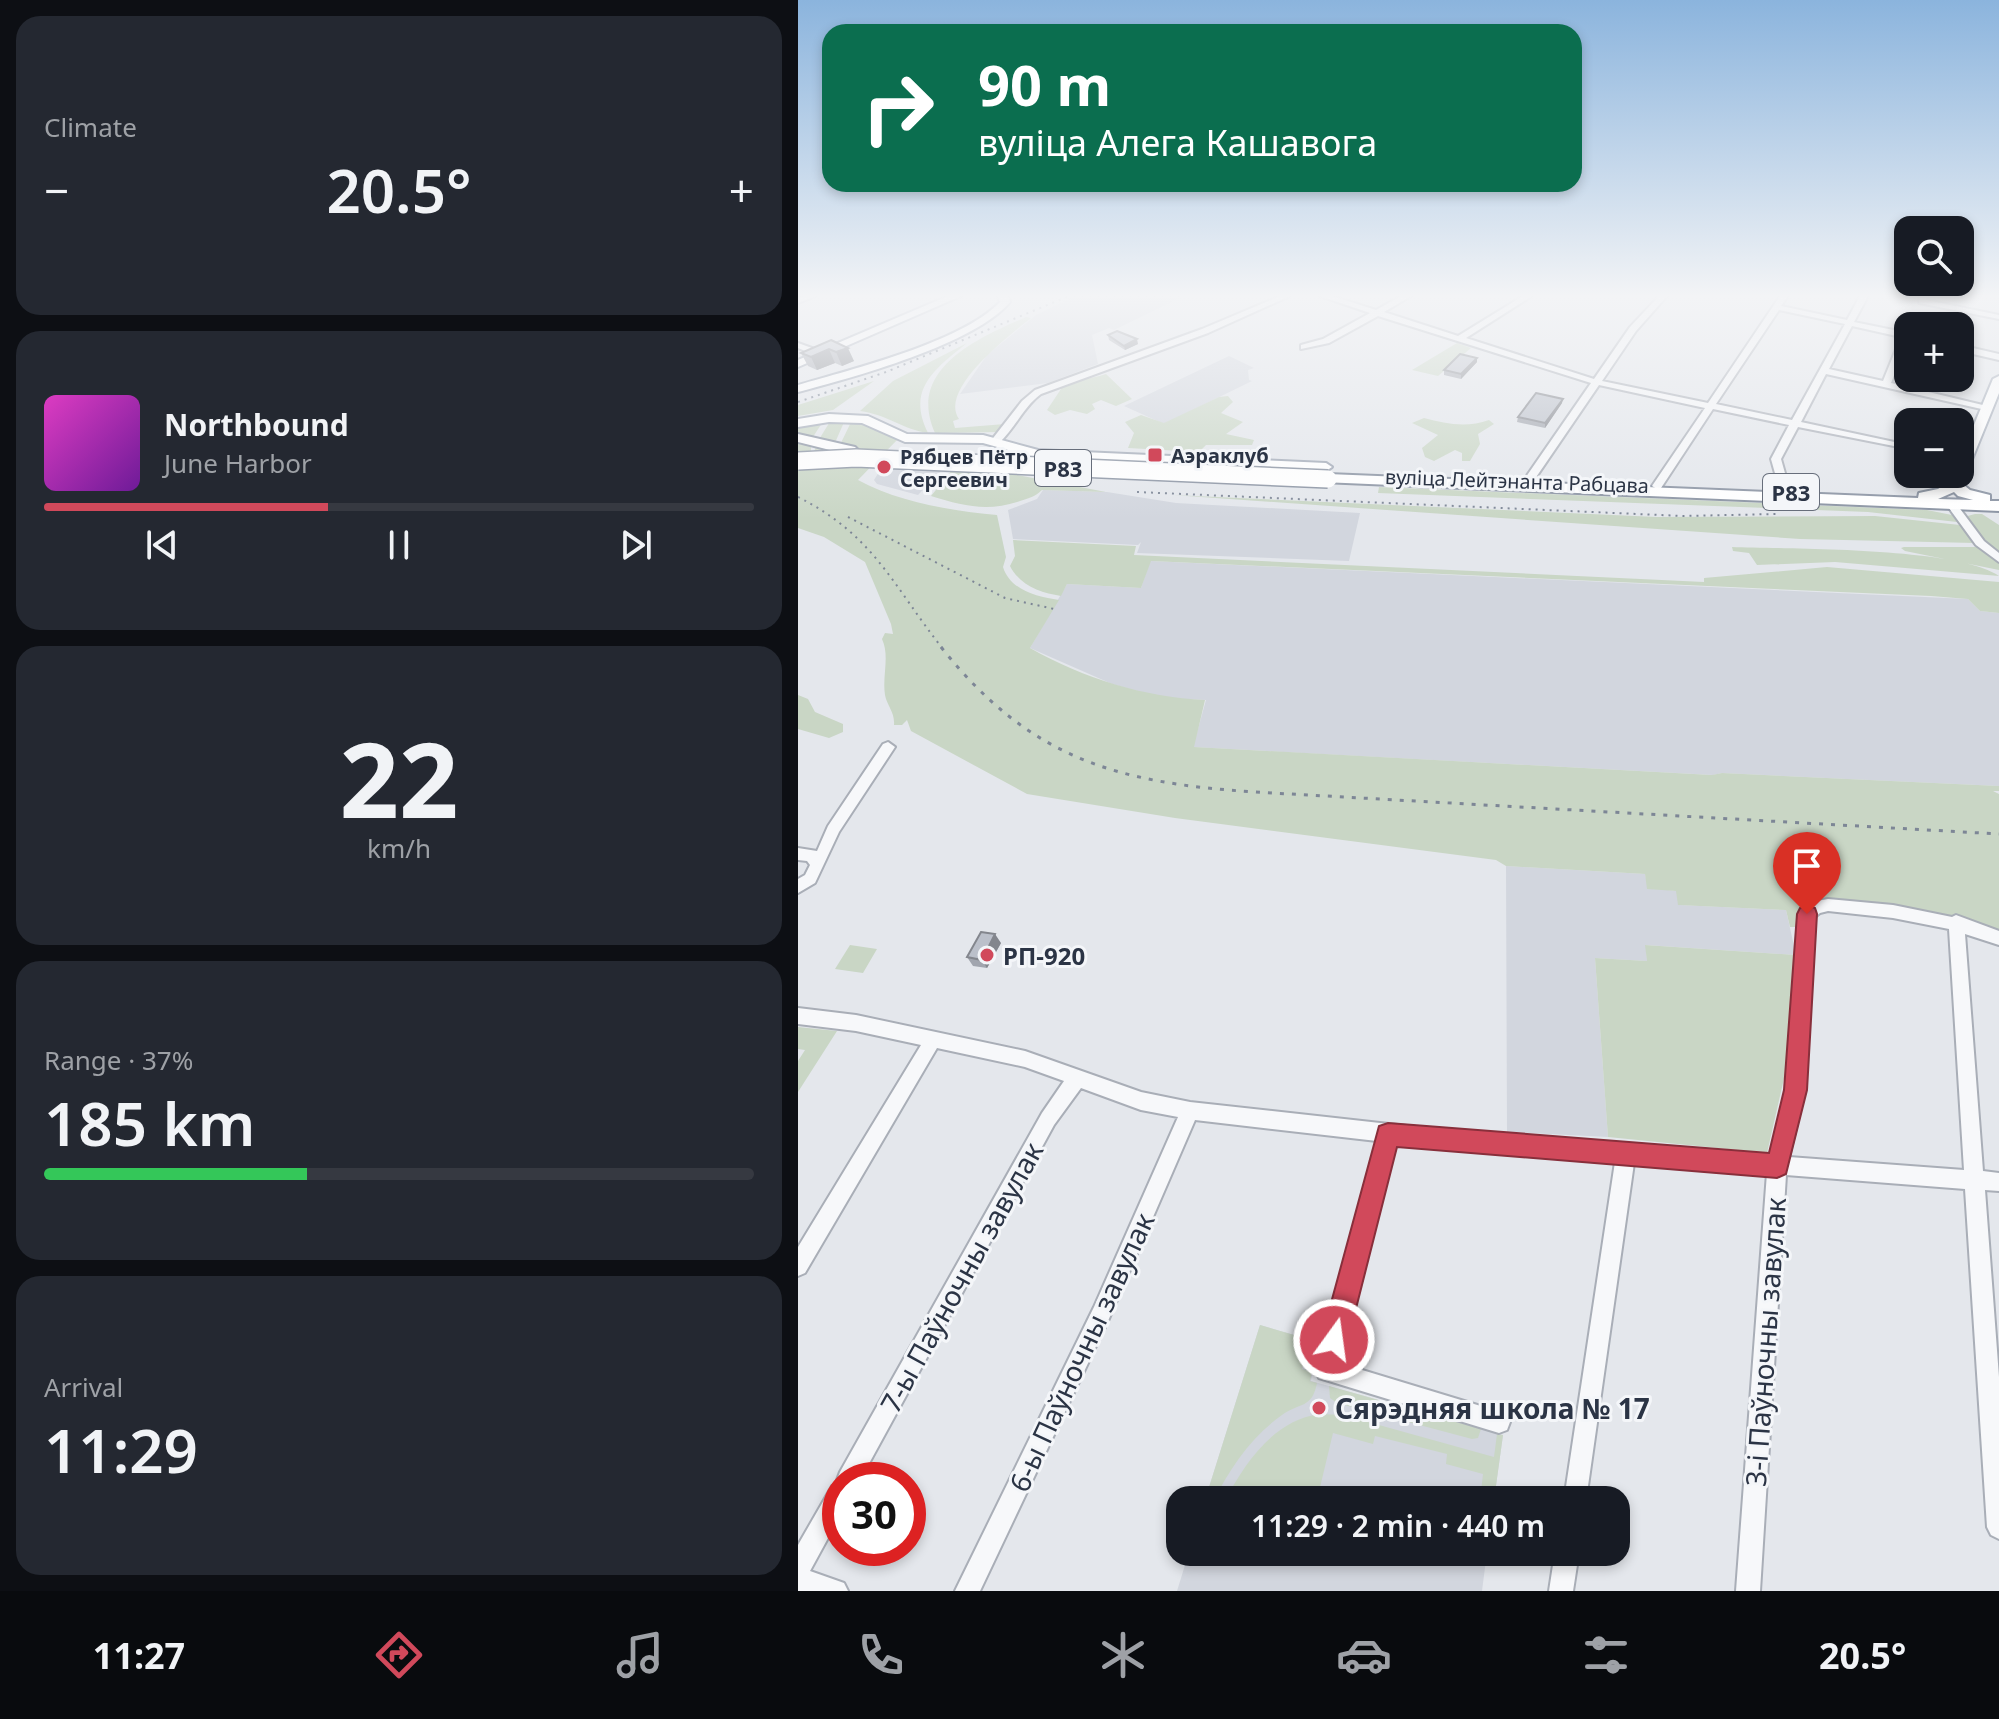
<!DOCTYPE html>
<html lang="en">
<head>
<meta charset="utf-8">
<style>
	:root { --surface:#171b24; --page:#242831; --text:#f1f3f6; --muted:#9ea1a6; --line:#363941; --accent:#d1495b }
	body { margin:0; font-family:"Noto Sans",sans-serif; background:var(--page); color:var(--text); height:100vh; display:flex; flex-direction:column; font-size:30px; white-space:nowrap }
	* { box-sizing:border-box; margin:0 }
	p { font-size:26px; color:var(--muted) }
	.icon { flex:none; width:44px; height:44px; fill:none; stroke:currentColor; stroke-width:2; stroke-linecap:round; stroke-linejoin:round }
	.map { position:relative; flex:1; overflow:hidden }
	.drawer { display:flex; flex-direction:column; gap:16px; padding:16px; background:#0d0f14; width:798px }
	.drawer>* { flex:none }
	.banner { position:absolute; left:24px; top:24px; width:760px; height:168px; border-radius:24px; box-shadow:0 4px 12px #0003; background:#0b6e4f; color:#fff; overflow:hidden }
	.fabs { position:absolute; left:1096px; top:216px; display:grid; gap:16px }
	.fabs a { display:grid; place-items:center; width:80px; height:80px; border-radius:16px; background:var(--surface); box-shadow:0 4px 12px #0003; font-size:40px }
	.speed { position:absolute; left:24px; top:1462px; display:flex; gap:16px; font-size:40px; font-weight:700; text-align:center }
	.speed>* { display:grid; place-content:center; width:104px; height:104px; border-radius:50%; background:var(--surface); box-shadow:0 4px 12px #0003; line-height:1 }
	.speed .limit { border:12px solid #d22; background:#fff; color:#111 }
	.pin { position:absolute; display:grid; place-items:center; width:68px; height:68px; color:#fff; margin:-82px -34px; border-radius:50% 50% 50% 0; rotate:-45deg; box-shadow:0 0 8px #0007 }
	.pin .icon { rotate:45deg }
	.me { position:absolute; width:88px; margin:-44px; rotate:14deg; stroke-linejoin:round; filter:drop-shadow(0 0 6px #0008) }
	.turn { display:flex; align-items:center; gap:28px; height:168px; padding:0 24px; font-size:36px }
	.turn .icon { width:104px; height:104px; stroke-width:2.5 }
	.turn b { display:block; font-size:56px; line-height:68px }
	.big { font-size:60px; font-weight:600; line-height:1.1 }
	.drawer .card { flex:1; display:flex; flex-direction:column; justify-content:center; gap:12px; min-width:0; padding:0 28px; border-radius:24px; background:var(--page) }
	.drawer .dial { align-items:center; gap:0 }
	.dial b { font-size:104px; line-height:1 }
	.song { display:flex; align-items:center; gap:24px }
	.cover { width:96px; height:96px; border-radius:12px; background:linear-gradient(135deg,hsl(310 70% 55%),hsl(280 70% 35%)) }
	.played { height:8px; border-radius:4px; background:linear-gradient(90deg,var(--accent) 40%,var(--line) 40%) }
	.keys { display:flex; justify-content:space-around; direction:ltr }
	.heat { display:flex; justify-content:space-between; align-items:center; font-size:44px; direction:ltr }
	.charge { height:12px; border-radius:6px; background:linear-gradient(90deg,#34c759 37%,var(--line) 0) }
	.trip { position:absolute; left:368px; top:1486px; width:464px; height:80px; border-radius:24px; background:var(--surface); box-shadow:0 4px 12px #0003; font-weight:600; line-height:80px; text-align:center }
	.tab-bar { display:flex; height:128px; justify-content:space-around; align-items:center; background:#090b0e; color:var(--muted) }
	.tab-bar .icon { width:56px; height:56px }
	.tab-bar .on { color:var(--accent) }
	.tab-bar b { font-size:36px; color:var(--text) }
	main { display:flex; flex:1; min-height:0 }
	.map>svg:first-child { display:block }
	.built { fill:#d2d6de }
	.green { fill:#c9d6c5 }
	.lines { fill:none; stroke-linecap:round; stroke-linejoin:round }
	.minor-casing { stroke:#a9aeb7; stroke-width:4 }
	.major-casing { stroke:#a3abb8; stroke-width:4 }
	.highway-casing { stroke:#8b94a3; stroke-width:4 }
	.minor { fill:#f7f8fa; fill-rule:evenodd }
	.major { fill:#fff; fill-rule:evenodd }
	.highway { fill:#fff; fill-rule:evenodd }
	.rail-far1 { stroke:#7d8696; stroke-width:2; stroke-dasharray:2 5; stroke-linecap:butt }
	.rail { stroke:#7d8696; stroke-width:3; stroke-dasharray:4 8; stroke-linecap:butt }
	.highway-bridge-casing { stroke:#8b94a3; stroke-width:20; stroke-linecap:butt }
	.highway-bridge { stroke:#fff; stroke-width:17 }
	.wall { fill:#a1a5ae }
	.shaded-wall { fill:#83868d }
	.building { fill:#bbc0ca; stroke:#83868d; stroke-width:2 }
	.route { fill:#d1495b; stroke:#882f3b; stroke-width:2 }
	.poi-dot { fill:#d1495b; stroke:#f4f6f9; stroke-width:3 }
	.labels { text-anchor:middle; dominant-baseline:central; stroke-width:6; stroke-linejoin:round; paint-order:stroke }
	.far-poi-label { font-size:20px; font-weight:bold; fill:#2b3445; stroke:#f4f6f9; text-anchor:start }
	.far-street-label { font-size:20px; fill:#2b3445; stroke:#f4f6f9 }
	.shield { fill:#f4f6f9; stroke:#676e7b; stroke-width:2 }
	.shield-label { font-size:22px; font-weight:bold; fill:#2b3445 }
	.poi-label { font-size:24px; font-weight:bold; fill:#2b3445; stroke:#f4f6f9; text-anchor:start }
	.near-street-label { font-size:28px; fill:#2b3445; stroke:#f4f6f9 }
	.near-poi-label { font-size:28px; font-weight:bold; fill:#2b3445; stroke:#f4f6f9; text-anchor:start }
</style>
</head>
<body>
<main>
<section class="drawer">
<div class="card"><p>Climate</p>
<div class="heat"><a>−</a><b class="big">20.5°</b><a>+</a></div>
</div>
<div class="card">
<div class="song"><i class="cover"></i><div><b>Northbound</b><p>June Harbor</p></div></div>
<div class="played"></div>
<div class="keys"><svg class="icon" aria-label="previous" viewBox="0 0 24 24"><path d="M18 5L8 12l10 7zM5 5v14"/></svg><svg class="icon" aria-label="pause" viewBox="0 0 24 24"><path d="M8 5v14M16 5v14"/></svg><svg class="icon" aria-label="next" viewBox="0 0 24 24"><path d="M6 5l10 7-10 7zM19 5v14"/></svg></div>
</div>
<div class="card dial"><b>22</b><p>km/h</p></div>
<div class="card"><p>Range · 37%</p><b class="big">185 km</b><div class="charge"></div></div>
<div class="card"><p>Arrival</p><b class="big">11:29</b></div>
</section>
<div class="map">
<svg width="1201" height="1591" viewBox="0 0 1201 1591">
	<rect width="100%" height="100%" fill="#e4e7ec"/>
	<path class="built" d="M277,296H386L316,330L311,328L294,335L300,364L250,383L162,394L189,355L238,315Z
		M431,356L456,368L450,370L451,380L454,381L366,424L326,406Z
		M84,467L145,469L120,495L79,484L76,480Z
		M245,490L309,492L378,503L562,513L551,561L339,553L343,542L340,545L215,539L210,510L239,499Z
		M352,561L1170,599L1182,611L1201,613V786L924,773L915,775L395,747L408,700L364,698L314,684L232,648L269,584L343,588Z
		M708,866L847,874L850,888L879,891L881,905L988,910L998,955L848,945L849,961L797,958L810,1137L709,1132Z
		M462,1325L520,1342L513,1381L705,1435L696,1500H407Z
		M391,1552H689L684,1591H379Z"/>
	<path class="green" d="M228,317L233,318C212,335 140,389 161,419L155,421L157,428L207,424L202,432L137,433C108,369 180,338 228,317Z
		M169,343C137,369 108,389 130,433C106,430 88,414 62,411L95,381Z
		M659,343L673,348L640,376L614,370Z
		M308,374L334,399L318,406L303,400L294,404L297,409L289,414L272,410L257,415L249,410L263,389L256,387C274,380 290,380 308,374Z
		M76,381L35,410L0,416V405Z
		M430,396L435,402L423,413L445,422L428,434L456,440L454,445H408L401,452L330,448L336,433L327,422L343,415L366,423L421,397Z
		M626,418C648,424 669,428 691,420L696,424L680,434L682,444L672,461H664V453L657,450L636,461L627,457L624,448L640,435L614,423Z
		M26,420L13,440V460L20,441L33,420H47L36,445L41,447L54,420L69,423L100,439L60,480C100,502 154,511 199,515L208,557L205,567C212,590 239,597 261,600L232,648C287,679 346,697 407,700L396,747L914,775L924,773L1201,786V791H1195L1201,794V933C1153,915 1108,906 1056,901C1043,900 1026,896 1013,901C1002,907 1002,917 1000,927H992L988,910L880,905L878,891L849,889L847,874L708,866L698,860L377,818L229,794L113,731L109,720L104,725H96C97,712 89,706 87,695C84,676 92,656 84,639L87,633L95,634L93,624L67,562L26,537L0,528V425Z
		M154,470L198,471L308,492L244,490C237,497 231,498 222,501C190,512 165,506 133,496Z
		M581,487L1129,510L1154,515L1159,522L1070,512L580,493Z
		M375,495L859,517L1077,516L1162,525L1177,543L1002,539Z
		M1177,514H1184L1201,525V556L1166,517Z
		M215,540L338,546L336,555L906,582V578L1029,567L1201,582V613L1182,611L1170,599L1133,596L353,561L343,588L269,584L263,596C243,593 222,586 212,566L217,556Z
		M934,547C990,549 1160,547 1201,576L1037,562L959,565L951,553L935,551Z
		M1106,547H1180L1201,563V570L1107,551L1103,548Z
		M0,695L10,699L17,712L45,724V732L31,738L0,729Z
		M52,945L79,949L65,973L37,969Z
		M847,945L998,955L987,1074L969,1153L810,1137L797,958L849,961Z
		M0,1027L39,1031L0,1092V1061L7,1050L0,1049Z
		M462,1325L520,1342L517,1358L507,1356L504,1369L514,1372L512,1381L519,1383C514,1409 502,1402 484,1415C454,1436 432,1468 416,1500H407Z
		M531,1386L683,1429L680,1438L674,1439L539,1403L532,1398Z
		M521,1414L545,1415L696,1457L699,1434L705,1435L696,1500H682L685,1474L648,1464L649,1454L577,1436L575,1444L535,1433L519,1500H427C448,1462 475,1421 521,1414Z"/>
	<g class="lines">
		<g class="minor-casing">
			<path id="minor" d="M7,296H18L0,303V298Z
				M482,296H492L410,333L243,394C225,407 217,429 200,444L192,442L224,401L237,390L404,329Z
				M522,296H534L578,310L603,296H613L586,312L660,336L725,296H734L668,338L796,379L832,327L861,296H869L838,331L804,381L910,403L982,296H990L983,306L1049,320L1062,296H1070L1056,322L1110,333V340L1093,383L1193,407L1188,410L1028,374L1003,422L1101,443V447L1000,427L983,459L992,491L987,494L982,491L973,459L991,425L915,409L863,488L859,489L854,486L907,408L801,385L730,489L726,490L721,487L793,383L580,316L531,343L503,349V345L525,339L572,313ZM981,310L1047,324L994,420L918,404ZM1054,326L1103,337L1085,381L1031,369Z
				M1122,296H1130L1128,300L1201,315V319L1121,303Z
				M0,343L25,352L26,354L22,357L0,348Z
				M1162,345L1201,354V360L1162,351Z
				M1153,501L1157,502L1186,541L1201,553V562L1178,545L1148,504Z
				M90,742L97,747L41,832L17,883L0,893V879L7,875L12,865L9,861L0,860V848L19,851L30,826L85,744Z
				M1030,899L1095,905L1154,917L1158,915L1201,931V945L1167,934L1185,1171L1201,1173V1191L1187,1190L1201,1377V1539L1193,1535L1189,1527L1167,1189L988,1175L962,1591H938L969,1173L836,1163L788,1500H766L817,1162L597,1143L541,1363L709,1414L712,1422L709,1430L701,1433L521,1378L518,1370L579,1141L397,1120L310,1321L182,1591H157L296,1307L380,1117L343,1110L283,1088L256,1125L62,1480H42V1516L12,1571L46,1583L50,1591H0V1545L34,1486L40,1483L39,1480L42,1472L244,1113L266,1081L227,1067L139,1048L7,1273L0,1276V1247L123,1045L58,1031L0,1024V1008L58,1015L227,1051L343,1092L392,1102L654,1131L972,1155L989,1090L1001,914L1013,902ZM1030,911L1095,918L1151,929L1166,1170L991,1157L1007,1090L1017,917L1022,913Z
				M757,1552H781L775,1591H751Z"/>
		</g>
		<g class="major-casing">
			<path id="major" d="M150,296H163L0,367V360Z
				M200,296H210L212,302C177,344 54,378 0,392V385C55,369 164,342 202,302Z
				M1201,376V393L1168,474L1157,477L1156,474H1162V459L1195,379Z
				M31,414L70,416L109,434L185,435L240,450L528,463L534,467L528,471L239,458L185,443L107,442L64,423L31,422L0,427V419Z"/>
		</g>
		<g class="highway-casing">
			<path id="highway" d="M0,434L57,447L60,450L52,455L0,442Z
				M530,474L1120,498L1121,493L1140,489L1157,478L1172,490L1192,495V501H1201V511L524,482L522,479ZM1156,492L1160,496L1175,500L1140,499Z"/>
		</g>
		<use href="#minor" class="minor"/>
		<use href="#major" class="major"/>
		<use href="#highway" class="highway"/>
		<path class="rail-far1" d="M0,402L88,372L271,296
			M339,492L885,516L979,514
			M0,497C76,535 95,586 145,649
			M50,517L207,598L256,609"/>
		<path class="rail" d="M143,647C232,759 319,783 457,792L1201,834"/>
		<g class="highway-bridge-casing">
			<path id="highway-bridge" d="M0,461L58,458L530,479"/>
		</g>
		<use href="#highway-bridge" class="highway-bridge"/>
	</g>
	<path class="wall" d="M310,335L340,344L327,350L311,340Z
		M33,340L56,361L44,366L37,363L19,370L10,366L3,353Z
		M679,358V362L663,379L646,375V370Z
		M764,403L747,428L719,422L720,417Z
		M203,943L189,968L175,966L169,957Z"/>
	<path class="shaded-wall" d="M339,339L340,344L327,350L326,346Z
		M50,348L56,361L44,366L38,352Z
		M31,349L37,363L19,370L13,357Z
		M679,358V362L663,379V374Z
		M765,399L764,403L747,428V423Z
		M197,934L203,943L189,968L184,960Z"/>
	<path class="building" d="M319,331L339,339L326,346L310,335Z
		M33,340L50,348L38,352L31,349L13,357L3,353Z
		M662,354L679,358L663,374L646,370Z
		M738,393L765,399L747,423L720,417Z
		M183,932L197,934L184,960L169,957Z"/>
	<linearGradient id="sky" x2="0" y2="1"><stop stop-color="#8bb4dd"/><stop offset="0.57" stop-color="#f3f4f6"/><stop offset="1" stop-color="#f3f4f6" stop-opacity="0"/></linearGradient>
	<rect width="1201" height="519" fill="url(#sky)"/>
	<path class="route" d="M1009,905L1017,908L1019,914L1009,1090L988,1174L979,1178L599,1147L550,1340L546,1350L536,1354L527,1350L523,1340L581,1126L590,1123L971,1153L986,1090L999,914L1002,908Z"/>
	<g class="poi-dot">
		<rect x="349" y="447" width="16" height="16" rx="4"/>
		<circle cx="86" cy="467" r="8"/>
		<circle cx="189" cy="955" r="8"/>
		<circle cx="521" cy="1408" r="8"/>
	</g>
	<g class="labels">
		<g class="far-poi-label">
			<text x="373" y="455">Аэраклуб</text>
			<text x="102" y="456">Рябцев Пётр<tspan x="102" dy="23">Сергеевич</tspan></text>
		</g>
		<g class="far-street-label">
			<text transform="translate(719 481) rotate(2)">вуліца Лейтэнанта Рабцава</text>
		</g>
		<g class="shield">
			<rect x="237" y="450" width="56" height="36" rx="6"/>
			<rect x="965" y="474" width="56" height="36" rx="6"/>
		</g>
		<g class="shield-label">
			<text x="265" y="468">Р83</text>
			<text x="993" y="492">Р83</text>
		</g>
		<g class="poi-label">
			<text x="205" y="955">РП-920</text>
		</g>
		<g class="near-street-label">
			<text transform="translate(163 1277) rotate(-61)">7-ы Паўночны завулак</text>
			<text transform="translate(967 1342) rotate(-86)">3-і Паўночны завулак</text>
			<text transform="translate(283 1352) rotate(-65)">6-ы Паўночны завулак</text>
		</g>
		<g class="near-poi-label">
			<text x="537" y="1408">Сярэдняя школа № 17</text>
		</g>
	</g>
</svg>
<div class="fabs">
<a><svg class="icon" aria-label="search" viewBox="0 0 24 24"><circle cx="10" cy="10" r="6"/><path d="M15 15l6 6"/></svg></a>
<a>+</a>
<a>−</a>
</div>
<div class="speed"><div class="limit">30</div></div>
<div class="pin" style="left:1009px;top:914px;background:#d93025"><svg class="icon" aria-label="arrive" viewBox="0 0 24 24"><path d="M6 21V4h12l-3 4 3 4H6"/></svg></div>
<svg class="me" style="left:536px;top:1340px" viewBox="-20 -20 40 40"><circle r="17" fill="#d1495b" stroke="#fff" stroke-width="3"/><path d="M0-11L8 9 0 5-8 9z" fill="#fff"/></svg>
<div class="trip">11:29 · 2 min · 440 m</div>
<div class="banner">
<div class="turn"><svg class="icon" aria-label="right" viewBox="0 0 24 24"><path d="M7 20v-9h11M14 6l5 5-5 5"/></svg><div><b>90 m</b>вуліца Алега Кашавога</div></div>
</div>
</div>
</main>
<nav class="tab-bar">
<b>11:27</b>
<svg class="icon on" aria-label="directions" viewBox="0 0 24 24"><path d="M12 3l9 9-9 9-9-9zM9 14v-3h6M13 9l2 2-2 2"/></svg>
<svg class="icon" aria-label="music" viewBox="0 0 24 24"><path d="M9 18V5l10-2v13"/><circle cx="6" cy="18" r="3"/><circle cx="16" cy="16" r="3"/></svg>
<svg class="icon" aria-label="phone" viewBox="0 0 24 24"><path d="M5 4h4l2 5-3 2q2 4 5 5l2-3 5 2v4C11 20 4 13 5 4z"/></svg>
<svg class="icon" aria-label="climate" viewBox="0 0 24 24"><path d="M12 3v18M4 7l16 10M4 17L20 7"/></svg>
<svg class="icon" aria-label="car" viewBox="0 0 24 24"><path d="M5 17H2v-5l4-1 3-4h7l3 4 3 1v5h-3M9 17h6M6 11h13"/><circle cx="7" cy="17" r="2"/><circle cx="17" cy="17" r="2"/></svg>
<svg class="icon" aria-label="filters" viewBox="0 0 24 24"><path d="M4 7h16M4 17h16"/><circle cx="9" cy="7" r="2"/><circle cx="15" cy="17" r="2"/></svg>
<b>20.5°</b>
</nav>
</body>
</html>
